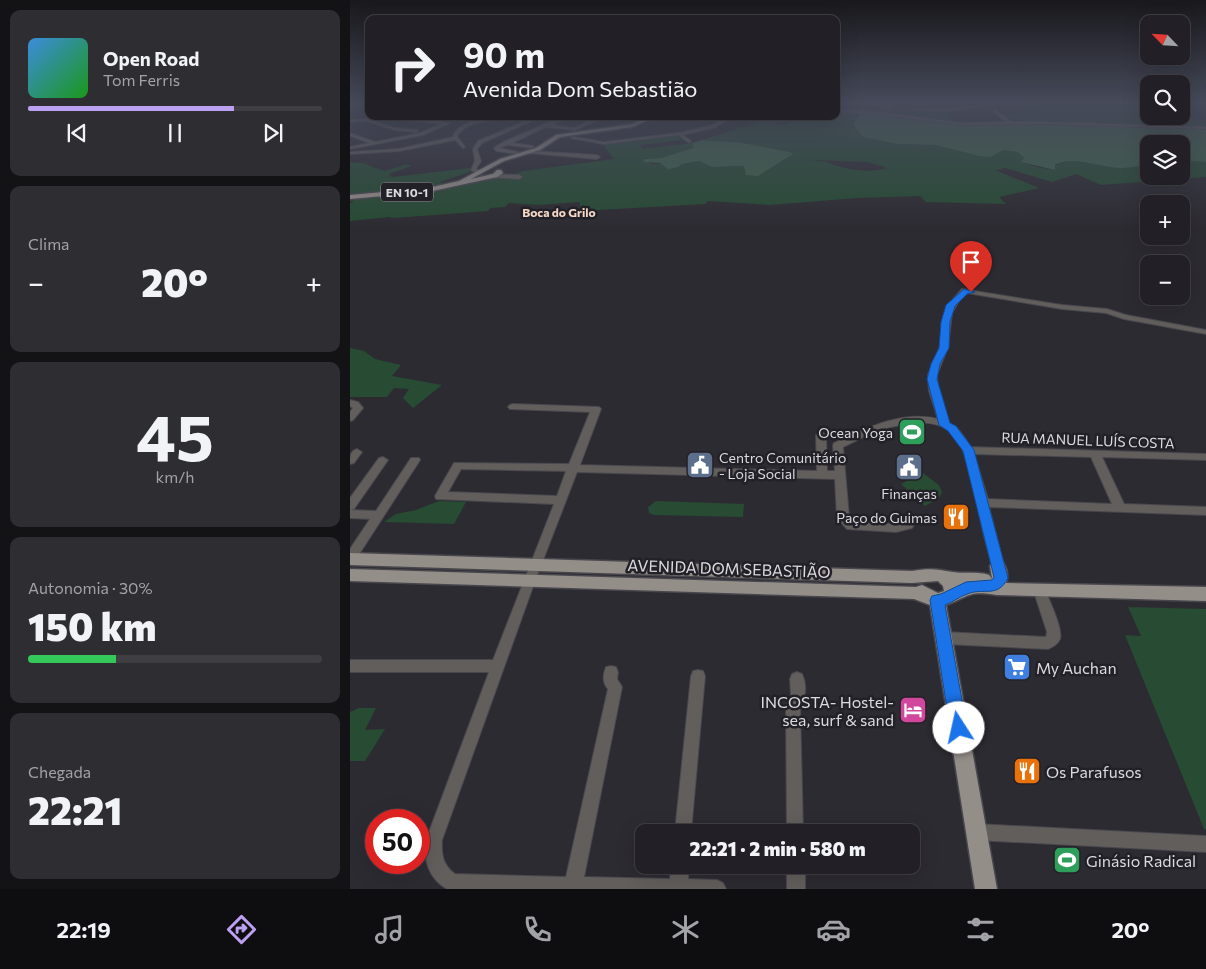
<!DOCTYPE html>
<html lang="pt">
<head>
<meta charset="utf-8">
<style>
	:root { --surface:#222026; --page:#2e2d32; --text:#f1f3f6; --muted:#a2a3a7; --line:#3f3e43; --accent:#bca0f2 }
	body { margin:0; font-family:Commissioner,sans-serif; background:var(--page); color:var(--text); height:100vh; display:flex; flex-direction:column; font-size:19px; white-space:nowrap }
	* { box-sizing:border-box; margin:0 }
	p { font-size:16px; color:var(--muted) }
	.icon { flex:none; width:28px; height:28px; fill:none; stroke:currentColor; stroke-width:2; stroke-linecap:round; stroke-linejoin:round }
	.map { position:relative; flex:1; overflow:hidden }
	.sheet { display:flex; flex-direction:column; gap:10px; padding:10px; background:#131215; width:350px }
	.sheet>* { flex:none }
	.top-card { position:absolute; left:15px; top:15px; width:475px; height:105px; border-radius:10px; box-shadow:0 5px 20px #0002,0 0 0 1px var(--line); background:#222026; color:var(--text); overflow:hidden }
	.needle { width:32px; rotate:295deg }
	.controls { position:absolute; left:790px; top:15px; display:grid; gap:10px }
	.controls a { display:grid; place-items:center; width:50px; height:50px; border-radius:10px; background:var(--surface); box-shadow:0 5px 20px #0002,0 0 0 1px var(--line); font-size:25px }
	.speed { position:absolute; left:15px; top:809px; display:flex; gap:10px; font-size:25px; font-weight:700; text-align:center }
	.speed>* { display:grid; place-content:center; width:65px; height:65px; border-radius:50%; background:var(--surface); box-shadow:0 5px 20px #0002,0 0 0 1px var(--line); line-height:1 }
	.speed .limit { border:8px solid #d22; background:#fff; color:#111 }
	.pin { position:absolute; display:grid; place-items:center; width:42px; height:42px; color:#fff; margin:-51px -21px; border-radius:50% 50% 50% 0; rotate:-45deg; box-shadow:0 0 5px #0007 }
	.pin .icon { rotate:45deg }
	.me { position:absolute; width:55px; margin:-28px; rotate:350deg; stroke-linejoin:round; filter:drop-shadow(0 0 4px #0008) }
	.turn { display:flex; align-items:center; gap:18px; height:105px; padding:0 15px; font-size:22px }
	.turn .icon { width:65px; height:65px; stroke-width:2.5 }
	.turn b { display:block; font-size:35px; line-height:42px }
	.big { font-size:38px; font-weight:800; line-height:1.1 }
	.sheet .widget { flex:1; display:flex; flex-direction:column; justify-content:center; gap:8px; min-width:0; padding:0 18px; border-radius:10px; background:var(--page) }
	.sheet .dial { align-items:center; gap:0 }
	.dial b { font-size:65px; line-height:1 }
	.song { display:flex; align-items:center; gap:15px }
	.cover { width:60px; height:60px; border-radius:8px; background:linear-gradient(135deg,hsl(210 70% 55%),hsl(120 70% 35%)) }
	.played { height:5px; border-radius:2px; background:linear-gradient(90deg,var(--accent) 70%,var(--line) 70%) }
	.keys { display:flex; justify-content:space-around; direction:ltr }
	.heat { display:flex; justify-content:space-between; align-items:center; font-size:28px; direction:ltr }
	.charge { height:8px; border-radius:4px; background:linear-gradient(90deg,#34c759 30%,var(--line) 0) }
	.trip { position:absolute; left:285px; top:824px; width:285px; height:50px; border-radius:10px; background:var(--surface); box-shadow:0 5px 20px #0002,0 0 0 1px var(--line); font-weight:800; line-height:50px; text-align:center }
	.dock { display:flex; height:80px; justify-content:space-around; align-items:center; background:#0e0d0f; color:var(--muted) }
	.dock .icon { width:35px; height:35px }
	.dock .current { color:var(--accent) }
	.dock b { font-size:22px; color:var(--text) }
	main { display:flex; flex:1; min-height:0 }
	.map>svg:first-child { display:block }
	.green { fill:#274b33; fill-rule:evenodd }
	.forest { fill:#3d6449 }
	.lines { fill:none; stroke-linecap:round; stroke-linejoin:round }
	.minor-casing { stroke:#49474e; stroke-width:2 }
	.major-casing { stroke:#49474e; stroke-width:3 }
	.minor { fill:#615e5b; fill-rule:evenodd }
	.major { fill:#948e89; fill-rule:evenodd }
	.route { fill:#1a73e8; stroke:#114b97 }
	.labels { text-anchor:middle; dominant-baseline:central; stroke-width:5; stroke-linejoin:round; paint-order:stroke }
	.shield { fill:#232128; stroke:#a4a2a8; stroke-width:1 }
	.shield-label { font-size:12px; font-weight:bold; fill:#dbdadf }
	.far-neighbourhood-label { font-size:12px; font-weight:bold; fill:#f5d7c7; stroke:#232128 }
	.poi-label { font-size:14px; fill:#dbdadf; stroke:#232128; text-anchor:end }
	.street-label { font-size:14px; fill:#dbdadf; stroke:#232128 }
	.near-street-label { font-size:16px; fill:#dbdadf; stroke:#232128 }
	.near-poi-label { font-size:16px; fill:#dbdadf; stroke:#232128; text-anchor:start }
</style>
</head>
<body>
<main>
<section class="sheet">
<div class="widget">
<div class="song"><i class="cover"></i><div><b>Open Road</b><p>Tom Ferris</p></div></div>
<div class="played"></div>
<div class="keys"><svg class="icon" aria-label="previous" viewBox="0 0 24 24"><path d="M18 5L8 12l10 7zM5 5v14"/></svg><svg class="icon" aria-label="pause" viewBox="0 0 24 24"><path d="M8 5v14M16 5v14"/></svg><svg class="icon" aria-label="next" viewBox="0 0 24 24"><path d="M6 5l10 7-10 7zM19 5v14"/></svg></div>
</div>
<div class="widget"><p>Clima</p>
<div class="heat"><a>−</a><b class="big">20°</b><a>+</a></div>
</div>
<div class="widget dial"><b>45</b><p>km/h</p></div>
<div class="widget"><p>Autonomia · 30%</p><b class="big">150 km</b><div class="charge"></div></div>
<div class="widget"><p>Chegada</p><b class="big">22:21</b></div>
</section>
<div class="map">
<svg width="856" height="889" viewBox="0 0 856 889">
	<rect width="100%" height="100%" fill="#2d2b32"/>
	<path class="green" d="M667,103H772L780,105L799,103V116L831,115L856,123V127L671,122L669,119L656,118L651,115L686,112L687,110C670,99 640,113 626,106Z
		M505,108L593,111L604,122L499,110Z
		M486,111L511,113L549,144L585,145L629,156L641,157L653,150L669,152L675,158L671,162L687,167L704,170L705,166C721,155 753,168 771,168C780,168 789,166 799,166V176H831V172H834L835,164L842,161L856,162V177L751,185L726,174L702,182L655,168L645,170L689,188L649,197L656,204L576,202L570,196L507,198L420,205L358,201L355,204L230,211V202L189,205L159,203L155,207L140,208L138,211L44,218L39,217L0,221V203L4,201L0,200V198L61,193L141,178H151L173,171L264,159L253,144L325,135L332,140L290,145L293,149L342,143L343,148L311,158L294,159L302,164H332L349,161L362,167L394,166L408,176L442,154L440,152L387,142L352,140L414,120L434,125L458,116H486ZM461,160L518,162L537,168C518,174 496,169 478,163V162Z
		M0,162L13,163L34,171L57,164L61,166L39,174L41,175L39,176L43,177L120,168V172L90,182L94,185L74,189L0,195Z
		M0,348L14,351L25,359L51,365L42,376L92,385L63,408L53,398L59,389L44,388L37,397H0Z
		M573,473L589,485L592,492L589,498L575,506L551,484Z
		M89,501L116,502L104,524L34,522L46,514L66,510Z
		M306,501L394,504L393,517L304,515L299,513L298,507Z
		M778,607L856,609V829H854L775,635L791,636Z
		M9,708H26L15,730L35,729L15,761H0V712Z"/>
	<path class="forest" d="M512,113L610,125L777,124L856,127V162L842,161L835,164L839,170L831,172V144H799V166C789,166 780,168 771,168C753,168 722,155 705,165V170L671,162L674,158L668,152L653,150L641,157L629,156L585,145L549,144L513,137L503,124Z
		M352,140L387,142L440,152L443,154L408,176L396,175L394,166L362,167L349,161L332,164L328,167L318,169L310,163L293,162L294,159L311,158L343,148L342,143Z"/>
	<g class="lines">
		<g class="minor-casing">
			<path id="minor" d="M19,103V105L0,106V104Z
				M516,103L541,104L543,105L539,110L537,109L538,106L517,105Z
				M642,103H655L595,111L547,110L595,109Z
				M486,109L535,113L612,123L656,122L643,111L644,109L662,122H698L856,127V129L698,124L612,125L535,115L486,111Z
				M158,116C142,122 117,120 107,136L115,147L113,148L105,140L49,151L0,154V152L49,149L103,137C107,120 143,116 158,116Z
				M187,116H193L132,143L127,149L131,161L126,169L132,173L127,174L121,170L125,161L123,149L128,141Z
				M214,116H220L201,125L224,128L246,118L250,119L225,130L196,127L162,143L183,146V148L157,145L149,148L168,152V154L146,151L144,148L153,142Z
				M280,116L297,121L295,122L283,120Z
				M378,116H384L366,127L333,135L341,141L339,143L328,135L254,144L221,138L223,137L254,142L329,133L363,125Z
				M53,117L100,123L73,135L0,149V147L20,143L0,136V133L25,142L70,133L92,124L53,119L23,121L44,128L68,130L66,132L44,130L17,121L0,122V120Z
				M180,151L247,155L250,157L247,159L178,153Z
				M141,174L169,175L172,177L169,179L139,177L138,176Z
				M612,289L712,305L757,309L776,315L856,330V334L774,319L756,313L712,309L617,293L609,301L602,313L598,347L587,375L588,391L599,423C609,428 615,437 620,447L856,454V460L752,457L774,504L856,507V515L639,507L654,566L652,569L648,571L644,569L642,566C636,545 631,524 627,503C622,480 618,447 598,430C584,420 562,422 546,426C527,429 510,439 493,447L499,517L504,522L546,524L558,521L562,522L564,525L562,528L546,532L497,529L487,518L485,479L227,472L185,581L92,840C91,855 93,865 105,874L216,877L258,689C252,682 253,675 256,667L261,666L266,667L268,672L267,679L272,687L234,877L320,879L321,865H339L338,879L367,880L373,883L376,889H97C79,879 73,860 76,840L139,672H0V660H143L204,504L86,499L85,496L104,463L219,464L240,412L160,409L158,407L160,405L163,404L249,407L251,409L230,465L467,471L466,435L471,432L476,435L477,471H485L483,445L484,443C517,428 552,410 588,419L579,391L578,375L590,347L594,313L604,298ZM624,454L741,457L762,504L638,499ZM111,469L216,471L207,496L98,492Z
				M0,400L8,402L13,408L3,420L0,421V412L3,408L0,406Z
				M7,449L12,452L4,463L0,464C0,457 0,451 7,449Z
				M33,457L38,460L4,509L0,510L26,511L61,458H69L70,460L4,562L0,564V549L20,519L0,518V498L29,458Z
				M689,584L693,585L695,589C699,601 713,628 710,639C708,644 703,647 698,649L594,644L589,642L587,638L589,634L594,632L696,637L697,632L683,589L685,585Z
				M348,670L353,671L355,676L341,832H325L341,676L343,671Z
				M447,672L452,674C457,685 456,696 450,706L453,832H437L436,705L441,695L440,679L442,674Z
				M626,824L856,836V852L626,840L620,838L618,832L620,826Z
				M437,865H455V889H437Z"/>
		</g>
		<g class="major-casing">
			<path id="major" d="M299,116H307L283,127L210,137L190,150L154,161L121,179L143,174L147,170H151L153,173L147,177L78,192L0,199V195L78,188L109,181L150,159L186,148L206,135L282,124Z
				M0,553L562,571C579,568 586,569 603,572C615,574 628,571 639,575L642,579L640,566L643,562L648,560L653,562C657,569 659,575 656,583L856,587V601L647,595C618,590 620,596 596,605L647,889H625L580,605L564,599L0,581V569L566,587L572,585L588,593L594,591L593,586L588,581L562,583L0,565Z"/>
		</g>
		<use href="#minor" class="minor"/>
		<use href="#major" class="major"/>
	</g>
	<linearGradient id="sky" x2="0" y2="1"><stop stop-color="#19181c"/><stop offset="0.45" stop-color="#464a5a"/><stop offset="1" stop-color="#464a5a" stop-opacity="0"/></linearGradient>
	<rect width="856" height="228" fill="url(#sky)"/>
	<path class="route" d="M614,289L625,292L617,294L605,306L600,322L599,348L590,364L587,379L600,423L606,426L624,450L658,578C647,599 634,587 617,594C609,597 603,602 595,605L617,728L615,734L609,737L603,734L600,728L580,600L582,596L591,594L616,582L642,580L644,577L613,451L598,431L589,425L577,379L581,364L589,348L591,322L596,305Z"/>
	<defs>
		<g id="stadium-square" transform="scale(1.4375)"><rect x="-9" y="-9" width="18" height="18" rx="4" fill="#2e9e5b" stroke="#232128"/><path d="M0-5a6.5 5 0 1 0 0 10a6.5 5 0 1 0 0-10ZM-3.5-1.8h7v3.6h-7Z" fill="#fff"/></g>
		<g id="civic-square" transform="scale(1.4375)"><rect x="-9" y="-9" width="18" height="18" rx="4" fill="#5c6f8a" stroke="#232128"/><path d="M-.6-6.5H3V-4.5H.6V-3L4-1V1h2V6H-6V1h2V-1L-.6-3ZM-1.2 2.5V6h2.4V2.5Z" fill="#fff"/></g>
		<g id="restaurant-square" transform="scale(1.4375)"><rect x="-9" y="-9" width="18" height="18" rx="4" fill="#e8710a" stroke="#232128"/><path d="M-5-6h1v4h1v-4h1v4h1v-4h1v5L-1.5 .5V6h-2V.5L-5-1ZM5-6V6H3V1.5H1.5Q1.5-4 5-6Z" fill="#fff"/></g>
		<g id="supermarket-square" transform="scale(1.4375)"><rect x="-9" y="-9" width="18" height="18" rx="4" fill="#3f7fe0" stroke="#232128"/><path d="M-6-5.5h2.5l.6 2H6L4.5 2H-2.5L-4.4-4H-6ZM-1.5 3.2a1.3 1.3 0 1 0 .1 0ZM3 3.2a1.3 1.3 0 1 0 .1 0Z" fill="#fff"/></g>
		<g id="hotel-square" transform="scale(1.4375)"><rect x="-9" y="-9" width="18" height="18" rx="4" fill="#d1479c" stroke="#232128"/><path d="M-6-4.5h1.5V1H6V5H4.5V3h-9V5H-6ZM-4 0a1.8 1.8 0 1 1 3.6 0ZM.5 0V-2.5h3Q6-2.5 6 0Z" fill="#fff"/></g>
	</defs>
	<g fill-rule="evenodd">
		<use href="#stadium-square" x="562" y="432"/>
		<use href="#civic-square" x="350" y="465"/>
		<use href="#civic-square" x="559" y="467"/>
		<use href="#restaurant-square" x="606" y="517"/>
		<use href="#supermarket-square" x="667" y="667"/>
		<use href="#hotel-square" x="563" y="710"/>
		<use href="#restaurant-square" x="677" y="771"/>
		<use href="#stadium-square" x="717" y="860"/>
	</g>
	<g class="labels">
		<rect class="shield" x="31" y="182.5" width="52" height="19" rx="4"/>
		<g class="shield-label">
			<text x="57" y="192">EN 10-1</text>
		</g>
		<g class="far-neighbourhood-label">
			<text x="209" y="212">Boca do Grilo</text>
		</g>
		<g class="poi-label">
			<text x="543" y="432">Ocean Yoga</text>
			<text x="369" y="457" text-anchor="start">Centro Comunitário<tspan x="369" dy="16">- Loja Social</tspan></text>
			<text x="559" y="493" text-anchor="middle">Finanças</text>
			<text x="587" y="517">Paço do Guimas</text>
		</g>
		<g class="street-label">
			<text transform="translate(738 440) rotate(2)">RUA MANUEL LUÍS COSTA</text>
		</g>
		<g class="near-street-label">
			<text transform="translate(379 568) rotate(2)">AVENIDA DOM SEBASTIÃO</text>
		</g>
		<g class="near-poi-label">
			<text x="686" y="667">My Auchan</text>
			<text x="544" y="701" text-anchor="end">INCOSTA- Hostel-<tspan x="544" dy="18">sea, surf &amp; sand</tspan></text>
			<text x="696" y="771">Os Parafusos</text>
			<text x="736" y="860">Ginásio Radical</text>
		</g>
	</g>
</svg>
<div class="controls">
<a><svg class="needle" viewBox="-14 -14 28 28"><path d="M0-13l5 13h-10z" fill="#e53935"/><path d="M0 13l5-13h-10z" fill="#a2a3a7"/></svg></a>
<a><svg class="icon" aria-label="search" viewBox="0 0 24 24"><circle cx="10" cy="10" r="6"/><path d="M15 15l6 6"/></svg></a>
<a><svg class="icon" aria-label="layers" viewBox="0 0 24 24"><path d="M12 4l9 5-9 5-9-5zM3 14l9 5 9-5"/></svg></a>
<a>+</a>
<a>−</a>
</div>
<div class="speed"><div class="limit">50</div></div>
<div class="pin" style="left:621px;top:292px;background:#d93025"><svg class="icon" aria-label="arrive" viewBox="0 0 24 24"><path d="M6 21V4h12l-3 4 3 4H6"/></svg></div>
<svg class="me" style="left:609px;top:728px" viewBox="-20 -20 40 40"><circle r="19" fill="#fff"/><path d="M0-13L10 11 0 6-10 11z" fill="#1a73e8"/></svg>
<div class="trip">22:21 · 2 min · 580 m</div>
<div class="top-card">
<div class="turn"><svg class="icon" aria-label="right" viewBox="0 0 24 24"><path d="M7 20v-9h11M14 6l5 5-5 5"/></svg><div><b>90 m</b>Avenida Dom Sebastião</div></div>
</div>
</div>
</main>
<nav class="dock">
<b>22:19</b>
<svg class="icon current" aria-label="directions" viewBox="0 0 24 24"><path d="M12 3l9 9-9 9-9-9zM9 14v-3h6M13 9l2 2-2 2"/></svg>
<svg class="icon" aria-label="music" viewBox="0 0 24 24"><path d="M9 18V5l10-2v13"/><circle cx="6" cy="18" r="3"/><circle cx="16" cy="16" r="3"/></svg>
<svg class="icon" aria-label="phone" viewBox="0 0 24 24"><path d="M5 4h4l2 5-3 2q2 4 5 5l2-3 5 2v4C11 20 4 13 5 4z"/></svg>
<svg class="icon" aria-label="climate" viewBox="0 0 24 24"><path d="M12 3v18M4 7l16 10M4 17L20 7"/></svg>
<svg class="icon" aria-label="car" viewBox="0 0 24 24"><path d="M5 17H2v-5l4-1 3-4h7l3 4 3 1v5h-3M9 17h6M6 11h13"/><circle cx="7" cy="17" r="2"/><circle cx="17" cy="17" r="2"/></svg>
<svg class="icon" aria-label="filters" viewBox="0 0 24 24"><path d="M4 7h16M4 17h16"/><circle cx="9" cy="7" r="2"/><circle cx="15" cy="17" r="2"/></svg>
<b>20°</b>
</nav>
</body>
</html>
